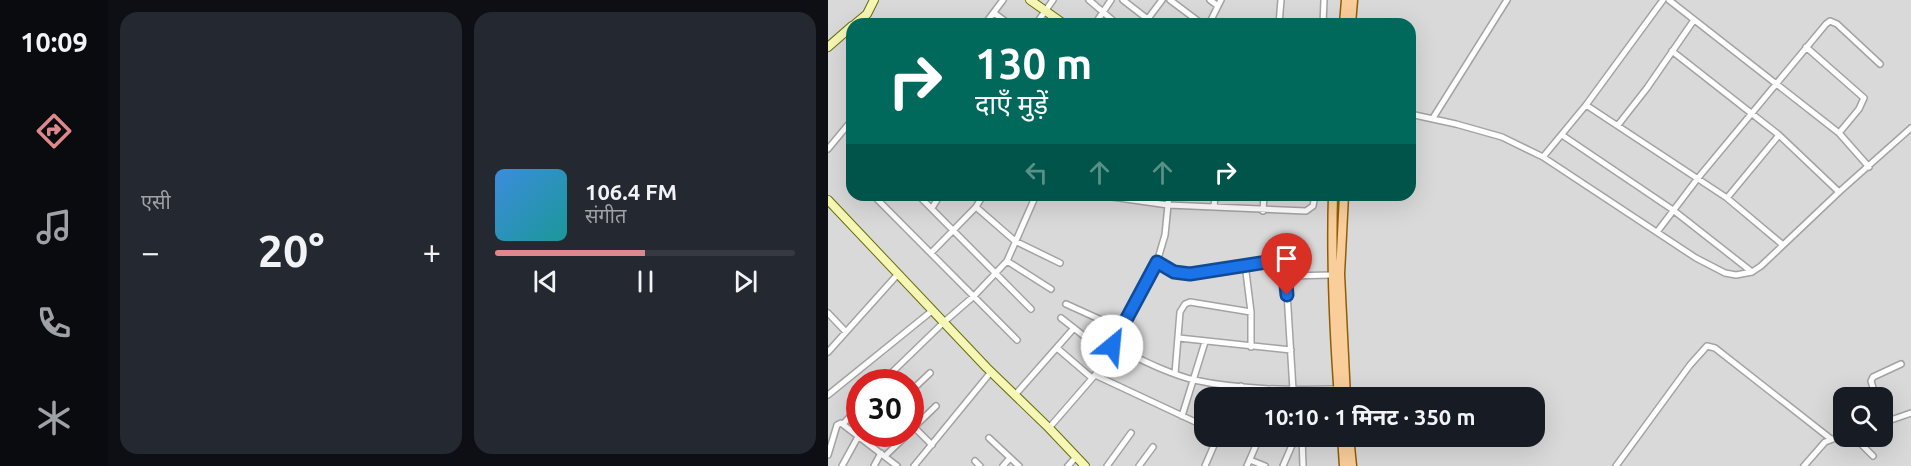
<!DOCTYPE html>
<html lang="hi">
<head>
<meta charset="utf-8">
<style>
	:root { --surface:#171b24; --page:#242831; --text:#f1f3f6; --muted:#9ea1a6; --line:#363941; --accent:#dc888c }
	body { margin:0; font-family:Ubuntu,"Noto Sans Devanagari",sans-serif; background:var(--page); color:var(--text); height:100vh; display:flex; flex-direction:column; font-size:22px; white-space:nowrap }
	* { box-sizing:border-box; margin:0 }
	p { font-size:20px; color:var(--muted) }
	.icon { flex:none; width:33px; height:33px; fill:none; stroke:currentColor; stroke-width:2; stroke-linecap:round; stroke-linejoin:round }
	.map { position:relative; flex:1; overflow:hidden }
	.details { display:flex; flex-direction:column; gap:12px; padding:12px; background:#0d0f14; width:720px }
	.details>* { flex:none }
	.top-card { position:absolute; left:18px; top:18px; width:570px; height:183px; border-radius:18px; box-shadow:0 6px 24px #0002; background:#00695c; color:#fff; overflow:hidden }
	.tools { position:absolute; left:1005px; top:387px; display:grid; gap:12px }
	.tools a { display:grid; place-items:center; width:60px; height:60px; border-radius:12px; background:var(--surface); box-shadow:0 6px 24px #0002; font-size:30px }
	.speed { position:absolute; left:18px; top:369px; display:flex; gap:12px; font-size:30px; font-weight:700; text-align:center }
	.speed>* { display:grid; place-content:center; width:78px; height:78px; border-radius:50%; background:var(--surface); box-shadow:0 6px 24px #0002; line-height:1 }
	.speed .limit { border:9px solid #d22; background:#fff; color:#111 }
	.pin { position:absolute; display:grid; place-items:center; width:51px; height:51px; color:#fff; margin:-62px -26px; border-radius:50% 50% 50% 0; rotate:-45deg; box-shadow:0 0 6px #0007 }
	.pin .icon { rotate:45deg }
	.me { position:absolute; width:66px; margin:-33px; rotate:28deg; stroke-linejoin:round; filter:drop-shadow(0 0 4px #0008) }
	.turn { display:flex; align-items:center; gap:21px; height:126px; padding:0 30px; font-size:27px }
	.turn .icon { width:78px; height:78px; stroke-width:2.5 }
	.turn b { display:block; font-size:42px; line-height:51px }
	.lanes { display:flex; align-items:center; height:57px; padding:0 30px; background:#0003; justify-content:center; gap:30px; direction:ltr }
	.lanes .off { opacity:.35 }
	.big { font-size:45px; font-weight:700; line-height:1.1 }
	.details .tile { flex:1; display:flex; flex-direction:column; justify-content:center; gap:9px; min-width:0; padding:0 21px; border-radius:18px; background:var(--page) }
	.song { display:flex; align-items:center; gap:18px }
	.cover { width:72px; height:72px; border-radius:9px; background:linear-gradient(135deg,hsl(210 70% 55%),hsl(180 70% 35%)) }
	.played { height:6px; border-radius:3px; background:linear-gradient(90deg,var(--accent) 50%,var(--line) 50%) }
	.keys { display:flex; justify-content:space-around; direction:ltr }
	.heat { display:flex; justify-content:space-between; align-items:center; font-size:33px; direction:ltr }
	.details .tiles { flex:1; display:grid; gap:12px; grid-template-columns:repeat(2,1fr) }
	.trip { position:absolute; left:366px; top:387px; width:351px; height:60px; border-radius:18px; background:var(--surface); box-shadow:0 6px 24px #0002; font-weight:700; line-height:60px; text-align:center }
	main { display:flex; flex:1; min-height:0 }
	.menu { display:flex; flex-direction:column; width:108px; justify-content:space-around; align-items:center; background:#090b0e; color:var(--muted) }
	.menu .icon { width:42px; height:42px }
	.menu .selected { color:var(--accent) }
	.menu b { font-size:27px; color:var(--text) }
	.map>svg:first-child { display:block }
	.residential { fill:#dad9d9; fill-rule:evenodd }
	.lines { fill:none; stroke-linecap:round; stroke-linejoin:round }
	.street-casing { stroke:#a3a3a3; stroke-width:8 }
	.secondary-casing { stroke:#656e08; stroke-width:10 }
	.primary-casing { stroke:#8f5d04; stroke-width:11 }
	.street { stroke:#fff; stroke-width:5 }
	.secondary { stroke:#f6f7b5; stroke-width:8 }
	.primary { stroke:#f9ce9b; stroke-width:8 }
	.route-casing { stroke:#114b97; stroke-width:15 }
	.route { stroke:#1a73e8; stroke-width:10 }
</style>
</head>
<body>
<main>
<nav class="menu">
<b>10:09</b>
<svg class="icon selected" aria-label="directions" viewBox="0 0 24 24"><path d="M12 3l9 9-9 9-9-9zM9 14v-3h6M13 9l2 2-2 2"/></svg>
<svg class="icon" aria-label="music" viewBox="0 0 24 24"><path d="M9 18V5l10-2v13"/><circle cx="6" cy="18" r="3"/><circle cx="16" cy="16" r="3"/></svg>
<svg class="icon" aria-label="phone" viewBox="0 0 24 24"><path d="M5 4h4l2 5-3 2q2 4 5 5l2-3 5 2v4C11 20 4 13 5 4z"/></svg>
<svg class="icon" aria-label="climate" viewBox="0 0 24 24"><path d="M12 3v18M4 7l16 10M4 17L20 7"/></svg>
</nav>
<section class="details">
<div class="tiles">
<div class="tile"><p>एसी</p>
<div class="heat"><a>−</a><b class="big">20°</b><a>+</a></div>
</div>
<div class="tile">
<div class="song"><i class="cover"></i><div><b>106.4 FM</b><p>संगीत</p></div></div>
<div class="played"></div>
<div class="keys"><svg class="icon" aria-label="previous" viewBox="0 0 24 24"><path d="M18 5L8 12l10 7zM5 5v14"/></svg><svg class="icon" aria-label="pause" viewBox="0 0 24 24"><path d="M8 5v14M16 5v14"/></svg><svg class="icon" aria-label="next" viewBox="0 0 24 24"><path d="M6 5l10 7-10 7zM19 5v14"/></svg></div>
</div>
</div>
</section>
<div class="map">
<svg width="1083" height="466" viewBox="0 0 1083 466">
	<rect width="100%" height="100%" fill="#ede9e1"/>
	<path class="residential" d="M0,0H1083V466H0ZM24,24H582V195H24ZM32,382H82V434H32ZM376,398H706V436H376ZM1016,398H1054V436H1016Z"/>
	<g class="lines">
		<g class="street-casing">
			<path id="street" d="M261,0L289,24
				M295,0L326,24
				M342,0L374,24
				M382,0L390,6
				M841,0L1011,133L1041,167
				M166,13L181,24
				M157,24L175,0
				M208,24L225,0
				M267,24L283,0
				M316,24L334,0
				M381,24L393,0
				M451,24L453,0
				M495,24L496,0
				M978,47L1036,98L1031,109L1011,133
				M844,51L951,135L1011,192
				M758,105L899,198L955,245
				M582,114L628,124L674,137L715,157L868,258L897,273L908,275L924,272L933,266L1011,192L1083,128
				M605,118L679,0
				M790,125L819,88L866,20
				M734,135L845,210L924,272
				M0,149L24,120
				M715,157L758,105L835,0
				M45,195L189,340
				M90,195L203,309
				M155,195L148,207L187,241L232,263
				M270,195L340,205L478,211L485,206L487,195
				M899,198L951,135
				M386,207L387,195
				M104,208L112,195
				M435,211L436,195
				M829,232L870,178L998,24L1002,21L1009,24L1052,64
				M103,253L148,207
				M179,261L223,289
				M329,262L346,272L362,274L449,259L455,262L458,276L465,390
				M417,264L423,312V347
				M458,276L504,275
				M238,304L293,329
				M0,313L18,332
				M233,318L279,354
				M351,338L463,350
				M284,346C310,358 338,373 366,380C413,390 462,390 510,389
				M229,348L264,378
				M0,352L70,274
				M347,374L352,312L357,304L362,302L423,312
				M267,375L376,426
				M54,382L116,322L146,296L179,261L208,195
				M82,392L102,373
				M0,395L105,310
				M187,395L246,328
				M408,398L413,386
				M1048,398L1043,381L1045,377L1073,364
				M354,416L377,342
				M82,423L104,445
				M1054,423L1083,413
				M15,424L32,406
				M221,428L267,375L329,262L337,235L341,195
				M82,431L108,406
				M474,436L475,466
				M1025,436L1045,456
				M161,438L191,466
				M0,455L9,425L13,423L69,466
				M57,456L80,434
				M422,460L437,466
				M147,461L152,466
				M14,466L31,435
				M46,466L53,453
				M86,466L163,372
				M175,466L182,458
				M240,466L248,457
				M279,466L303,433
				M311,466L325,447
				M377,466L390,436
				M419,466L432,436
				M455,466L468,436
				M788,466L862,365L879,346L887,348L1003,439
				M976,466L997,442L1016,435"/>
		</g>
		<g class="secondary-casing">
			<path id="secondary" d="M202,0L236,24
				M27,24L39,14L46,0
				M0,47L24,26
				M0,200L159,368L221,428L257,466"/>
		</g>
		<g class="primary-casing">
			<path id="primary" d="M516,24L518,0
				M523,24L525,0
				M505,195C503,263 506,330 511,398
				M516,195L512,274L518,398
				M514,436L516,466
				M521,436L524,466"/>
		</g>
		<use href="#street" class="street"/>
		<use href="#secondary" class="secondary"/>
		<use href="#primary" class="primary"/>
	</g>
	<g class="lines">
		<g class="route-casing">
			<path id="route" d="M284,346L329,262L346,272L362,274L452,260L456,264L459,295"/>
		</g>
		<use href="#route" class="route"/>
	</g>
</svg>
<div class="tools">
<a><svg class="icon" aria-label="search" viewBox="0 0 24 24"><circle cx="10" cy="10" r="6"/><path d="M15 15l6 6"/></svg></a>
</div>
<div class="speed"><div class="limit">30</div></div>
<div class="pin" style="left:459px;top:295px;background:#d93025"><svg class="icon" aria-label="arrive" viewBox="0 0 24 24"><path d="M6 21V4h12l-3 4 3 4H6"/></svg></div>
<svg class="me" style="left:284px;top:346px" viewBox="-20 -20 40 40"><circle r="19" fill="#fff"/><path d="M0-13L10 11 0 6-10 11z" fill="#1a73e8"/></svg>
<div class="trip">10:10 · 1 मिनट · 350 m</div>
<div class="top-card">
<div class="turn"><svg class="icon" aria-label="right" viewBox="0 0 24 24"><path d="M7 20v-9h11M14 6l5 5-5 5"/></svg><div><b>130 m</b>दाएँ मुड़ें</div></div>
<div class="lanes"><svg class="icon off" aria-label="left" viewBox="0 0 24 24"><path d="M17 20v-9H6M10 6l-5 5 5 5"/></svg><svg class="icon off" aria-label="ahead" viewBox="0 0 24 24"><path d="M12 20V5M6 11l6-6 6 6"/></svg><svg class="icon off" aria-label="ahead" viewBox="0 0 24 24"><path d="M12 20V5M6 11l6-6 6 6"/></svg><svg class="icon" aria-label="right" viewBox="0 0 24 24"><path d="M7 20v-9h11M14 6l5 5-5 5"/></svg></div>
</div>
</div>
</main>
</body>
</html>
